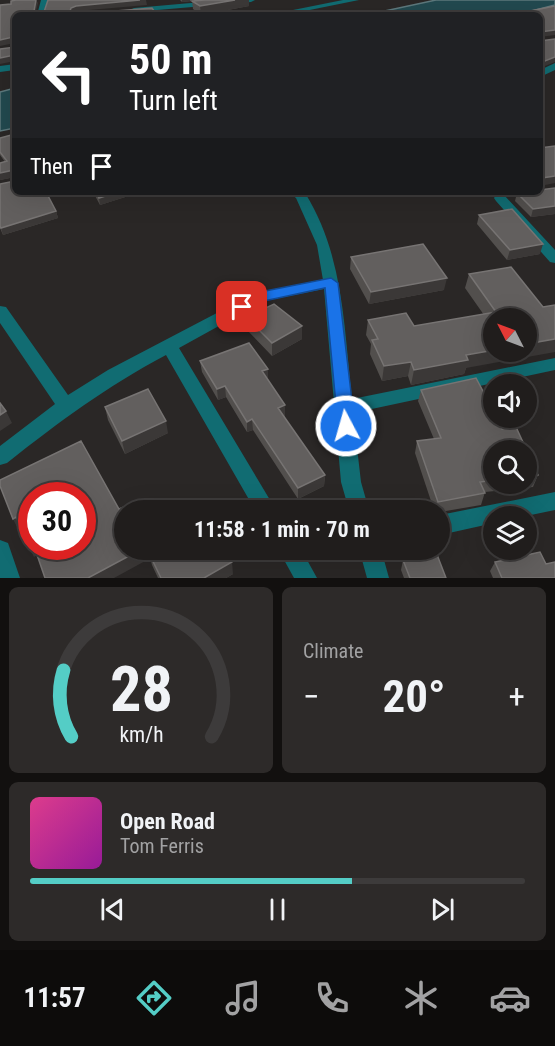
<!DOCTYPE html>
<html lang="en">
<head>
<meta charset="utf-8">
<style>
	:root { --surface:#201d1c; --page:#2d2a29; --text:#f1f3f6; --muted:#a2a2a3; --line:#3d3b3b; --accent:#54cdc6 }
	body { margin:0; font-family:"Roboto Condensed",sans-serif; background:var(--page); color:var(--text); height:100vh; display:flex; flex-direction:column; font-size:22px; white-space:nowrap }
	* { box-sizing:border-box; margin:0 }
	p { font-size:20px; color:var(--muted) }
	.icon { flex:none; width:33px; height:33px; fill:none; stroke:currentColor; stroke-width:2; stroke-linecap:round; stroke-linejoin:round }
	.map { position:relative; height:578px; overflow:hidden }
	.panel { display:flex; flex-direction:column; gap:9px; padding:9px; background:#12100f; flex:1 }
	.panel>* { flex:none }
	.banner { position:absolute; left:12px; top:12px; width:531px; height:183px; border-radius:9px; box-shadow:0 6px 24px #0002,0 0 0 2px var(--line); background:#202124; color:#fff; overflow:hidden }
	.needle { width:39px; rotate:312deg }
	.tools { position:absolute; left:483px; top:308px; display:grid; gap:12px }
	.tools a { display:grid; place-items:center; width:54px; height:54px; border-radius:50%; background:var(--surface); box-shadow:0 6px 24px #0002,0 0 0 2px var(--line); font-size:30px }
	.speed { position:absolute; left:18px; top:482px; display:flex; gap:12px; font-size:30px; font-weight:700; text-align:center }
	.speed>* { display:grid; place-content:center; width:78px; height:78px; border-radius:50%; background:var(--surface); box-shadow:0 6px 24px #0002,0 0 0 2px var(--line); line-height:1 }
	.speed .limit { border:9px solid #d22; background:#fff; color:#111 }
	.pin { position:absolute; display:grid; place-items:center; width:51px; height:51px; color:#fff; margin:-26px; border-radius:12px; box-shadow:0 3px 9px #0006 }
	.me { position:absolute; width:66px; margin:-33px; rotate:354deg; stroke-linejoin:round; filter:drop-shadow(0 0 4px #0008) }
	.turn { display:flex; align-items:center; gap:21px; height:126px; padding:0 18px; font-size:27px }
	.turn .icon { width:78px; height:78px; stroke-width:2.5 }
	.turn b { display:block; font-size:42px; line-height:51px }
	.then { display:flex; align-items:center; height:57px; padding:0 18px; background:#0003; gap:12px; font-size:22px }
	.big { font-size:45px; font-weight:700; line-height:1.1 }
	.panel .card { flex:1; display:flex; flex-direction:column; justify-content:center; gap:9px; min-width:0; padding:0 21px; border-radius:9px; background:var(--page) }
	.panel .dial { align-items:center; gap:0 }
	.dial svg { height:156px; overflow:visible; fill:none; stroke:var(--line); stroke-width:7; stroke-linecap:round; text-anchor:middle }
	.dial text { fill:var(--text); stroke:none }
	.song { display:flex; align-items:center; gap:18px }
	.cover { width:72px; height:72px; border-radius:9px; background:linear-gradient(135deg,hsl(330 70% 55%),hsl(300 70% 35%)) }
	.played { height:6px; border-radius:3px; background:linear-gradient(90deg,var(--accent) 65%,var(--line) 65%) }
	.keys { display:flex; justify-content:space-around; direction:ltr }
	.heat { display:flex; justify-content:space-between; align-items:center; font-size:33px; direction:ltr }
	.panel .tiles { flex:1; display:grid; gap:9px; grid-template-columns:1fr 1fr }
	.card:last-child { grid-column:span 2 }
	.trip { position:absolute; left:114px; top:500px; width:336px; height:60px; border-radius:30px; background:var(--surface); box-shadow:0 6px 24px #0002,0 0 0 2px var(--line); font-weight:700; line-height:60px; text-align:center }
	.tabs { display:flex; height:96px; justify-content:space-around; align-items:center; background:#0d0c0b; color:var(--muted) }
	.tabs .icon { width:42px; height:42px }
	.tabs .on { color:var(--accent) }
	.tabs b { font-size:27px; color:var(--text) }
	.map>svg:first-child { display:block }
	.water { fill:#22494f; stroke:#5d787c; stroke-width:1.5 }
	.lines { fill:none; stroke-linecap:round; stroke-linejoin:round }
	.minor { fill:#116c72; fill-rule:evenodd }
	.wall { fill:#524f4d; fill-rule:evenodd }
	.shaded-wall { fill:#3b3837 }
	.building { fill:#625f5e; stroke:#777473; stroke-width:1.5 }
	.route { fill:#1a73e8; stroke:#114b97; stroke-width:1.5 }
</style>
</head>
<body>
<div class="map">
<svg width="555" height="578" viewBox="0 0 555 578">
	<rect width="100%" height="100%" fill="#2a2726"/>
	<path class="water" d="M436,0H555V5L516,15H366Z
		M15,88V128L0,131V92Z"/>
	<g class="lines">
		<path class="minor" d="M41,0H49L45,15H37Z
			M225,0H255L251,2L134,12L130,10L134,8Z
			M343,0H359L285,15H268Z
			M555,63V70L540,77V70Z
			M15,64V70L0,72V66Z
			M288,192L305,193C344,255 344,329 352,399L555,358V370L353,413L361,482L369,510H349L341,482L324,289L264,301L179,348L276,510H255L166,355C106,387 60,421 7,463L0,465V446L55,404L0,323V306L6,307L68,395L108,370L255,293L323,280L317,245L296,198Z
			M500,194L504,195L555,250V263L550,262L496,201L494,198L496,195Z
			M555,492V510L526,516H494V523L440,535V515Z
			M0,540L8,543L20,578H0Z
			M278,549H301L317,578H294Z
			M359,549H381L389,578H367Z"/>
	</g>
	<path class="wall" d="M180,0H249V6L201,15L193,9L192,1L182,2Z
		M0,138L56,211L58,218L3,235L0,228V184L15,181V177L0,180L5,162L0,155Z
		M555,188V214L531,217L515,201L517,193Z
		M93,192H141L100,205Z
		M479,215L540,254L507,260L477,224Z
		M351,257L444,290L369,304L350,269Z
		M469,274L543,307L466,368L464,374L411,385L408,376L382,381L370,354L371,344L366,335L368,320L414,326L484,315L465,288Z
		M246,317L302,339L272,356L247,330Z
		M200,361L268,379L285,416L284,417L325,475L324,486L298,499L253,430L247,432L226,397L218,400L202,372Z
		M476,378L494,412V417H496L502,429L516,427L538,475L533,487L485,492L481,505L440,512V510H434L415,453L417,441L434,439L418,401L421,390ZM494,450H526V483H494Z
		M105,407L168,433L125,454L108,420Z
		M149,553L233,574L226,578H158L152,565Z
		M403,560L446,578H404L401,570Z
		M495,562L546,564L555,578H493L490,571Z"/>
	<path class="shaded-wall" d="M36,0L38,3L35,15L34,11Z
		M140,0H146L147,5L77,11L72,13L70,11L71,8L76,6Z
		M182,0H204L182,2Z
		M235,0H249V6L201,15L200,6Z
		M555,30V35L540,37V32Z
		M13,37L15,43L0,46V40Z
		M15,55V61L0,64V58Z
		M555,57V62L540,68V63Z
		M14,170L15,177L0,180V173Z
		M555,176V183L540,186V182L542,178Z
		M118,192H141L100,205L99,198Z
		M555,206V214L531,217L533,209Z
		M56,211L58,218L3,235L1,228Z
		M543,244L540,254L507,260L510,250Z
		M447,278L444,290L369,304L371,292Z
		M302,326V339L272,356V343Z
		M555,339V352L466,368L464,374L411,385L414,370L466,355L494,350V351H526V344Z
		M411,362L408,376L382,381L384,366Z
		M268,369V379L262,371Z
		M225,386L226,397L218,400L217,389Z
		M285,405V416L278,419V408Z
		M6,411L12,423L0,431V415Z
		M252,419L253,430L247,432V422Z
		M166,421L168,433L125,454L122,441Z
		M325,475L324,486L298,499V488Z
		M16,517L22,529L19,531L13,519Z
		M32,543V546H35L39,554L34,557L28,545Z
		M142,549H144L147,560L114,578H88Z
		M232,562L233,574L226,578H204Z"/>
	<path class="building" d="M16,0H36L34,11L44,12L48,0H140L76,6L71,8L70,11L103,12L152,8L157,15H15V39L13,37L0,40V5L11,4V1Z
		M205,0H235L200,6L192,1Z
		M555,6V30L540,32V15H510Z
		M555,39V57L540,63V41Z
		M15,47V55L0,58V49Z
		M15,134V192H46L56,211L1,228L0,226V184L15,181L14,170L0,173V163L7,161L0,152V138Z
		M555,146V176L542,178L540,182V148Z
		M555,188V206L533,209L517,193L525,192H540V190Z
		M96,192H118L99,198Z
		M512,209L543,244L510,250L479,215Z
		M423,244L447,278L371,292L351,257Z
		M511,267L543,307L555,305V339L526,344V318H494V350L466,355L468,360L414,370L411,362L384,366L372,340L378,339L368,320L406,313L414,326L496,312L469,274Z
		M274,304L302,326L272,343L246,317Z
		M249,343L268,369L262,371L285,405L278,408L325,475L298,488L252,419L247,422L225,386L217,389L200,361Z
		M476,378L494,412V417H496L502,429L516,427L538,475L526,477V450H494V480L480,482L485,493L438,502L417,441L441,438L421,390Z
		M148,389L166,421L122,441L105,407Z
		M0,403L6,411L0,415Z
		M81,441L119,509L124,507L125,510H124V549H142L88,578H45L34,546H82V495H32V543L28,545L16,517L13,519L0,486V480Z
		M157,549H225L232,562L204,578H161L149,553Z
		M436,552L446,578H410L403,560Z
		M540,552L546,564L555,562V578H502L495,562Z"/>
	<path class="route" d="M331,278L338,283L355,426L352,431L346,433L340,431L338,426L325,288L264,301L242,312L235,307L255,293Z"/>
</svg>
<div class="tools">
<a><svg class="needle" viewBox="-14 -14 28 28"><path d="M0-13l5 13h-10z" fill="#e53935"/><path d="M0 13l5-13h-10z" fill="#a2a2a3"/></svg></a>
<a><svg class="icon" aria-label="sound" viewBox="0 0 24 24"><path d="M4 9h4l5-4v14l-5-4H4zM17 9q2 3 0 6"/></svg></a>
<a><svg class="icon" aria-label="search" viewBox="0 0 24 24"><circle cx="10" cy="10" r="6"/><path d="M15 15l6 6"/></svg></a>
<a><svg class="icon" aria-label="layers" viewBox="0 0 24 24"><path d="M12 4l9 5-9 5-9-5zM3 14l9 5 9-5"/></svg></a>
</div>
<div class="speed"><div class="limit">30</div></div>
<div class="pin" style="left:242px;top:307px;background:#d93025"><svg class="icon" aria-label="arrive" viewBox="0 0 24 24"><path d="M6 21V4h12l-3 4 3 4H6"/></svg></div>
<svg class="me" style="left:346px;top:426px" viewBox="-20 -20 40 40"><circle r="17" fill="#1a73e8" stroke="#fff" stroke-width="3"/><path d="M0-11L8 9 0 5-8 9z" fill="#fff"/></svg>
<div class="trip">11:58 · 1 min · 70 m</div>
<div class="banner">
<div class="turn"><svg class="icon" aria-label="left" viewBox="0 0 24 24"><path d="M17 20v-9H6M10 6l-5 5 5 5"/></svg><div><b>50 m</b>Turn left</div></div>
<div class="then">Then<svg class="icon" aria-label="arrive" viewBox="0 0 24 24"><path d="M6 21V4h12l-3 4 3 4H6"/></svg></div>
</div>
</div>
<section class="panel">
<div class="tiles">
<div class="card dial"><svg viewBox="0 0 100 80">
<path d="M14 69A42 42 0 1 1 86 69"/>
<path d="M14 69A42 42 0 0 1 10 35" stroke="#54cdc6"/>
<text x="50" y="56" font-size="32" font-weight="700">28</text>
<text x="50" y="72" font-size="11">km/h</text>
</svg></div>
<div class="card"><p>Climate</p>
<div class="heat"><a>−</a><b class="big">20°</b><a>+</a></div>
</div>
<div class="card">
<div class="song"><i class="cover"></i><div><b>Open Road</b><p>Tom Ferris</p></div></div>
<div class="played"></div>
<div class="keys"><svg class="icon" aria-label="previous" viewBox="0 0 24 24"><path d="M18 5L8 12l10 7zM5 5v14"/></svg><svg class="icon" aria-label="pause" viewBox="0 0 24 24"><path d="M8 5v14M16 5v14"/></svg><svg class="icon" aria-label="next" viewBox="0 0 24 24"><path d="M6 5l10 7-10 7zM19 5v14"/></svg></div>
</div>
</div>
</section>
<nav class="tabs">
<b>11:57</b>
<svg class="icon on" aria-label="directions" viewBox="0 0 24 24"><path d="M12 3l9 9-9 9-9-9zM9 14v-3h6M13 9l2 2-2 2"/></svg>
<svg class="icon" aria-label="music" viewBox="0 0 24 24"><path d="M9 18V5l10-2v13"/><circle cx="6" cy="18" r="3"/><circle cx="16" cy="16" r="3"/></svg>
<svg class="icon" aria-label="phone" viewBox="0 0 24 24"><path d="M5 4h4l2 5-3 2q2 4 5 5l2-3 5 2v4C11 20 4 13 5 4z"/></svg>
<svg class="icon" aria-label="climate" viewBox="0 0 24 24"><path d="M12 3v18M4 7l16 10M4 17L20 7"/></svg>
<svg class="icon" aria-label="car" viewBox="0 0 24 24"><path d="M5 17H2v-5l4-1 3-4h7l3 4 3 1v5h-3M9 17h6M6 11h13"/><circle cx="7" cy="17" r="2"/><circle cx="17" cy="17" r="2"/></svg>
</nav>
</body>
</html>
